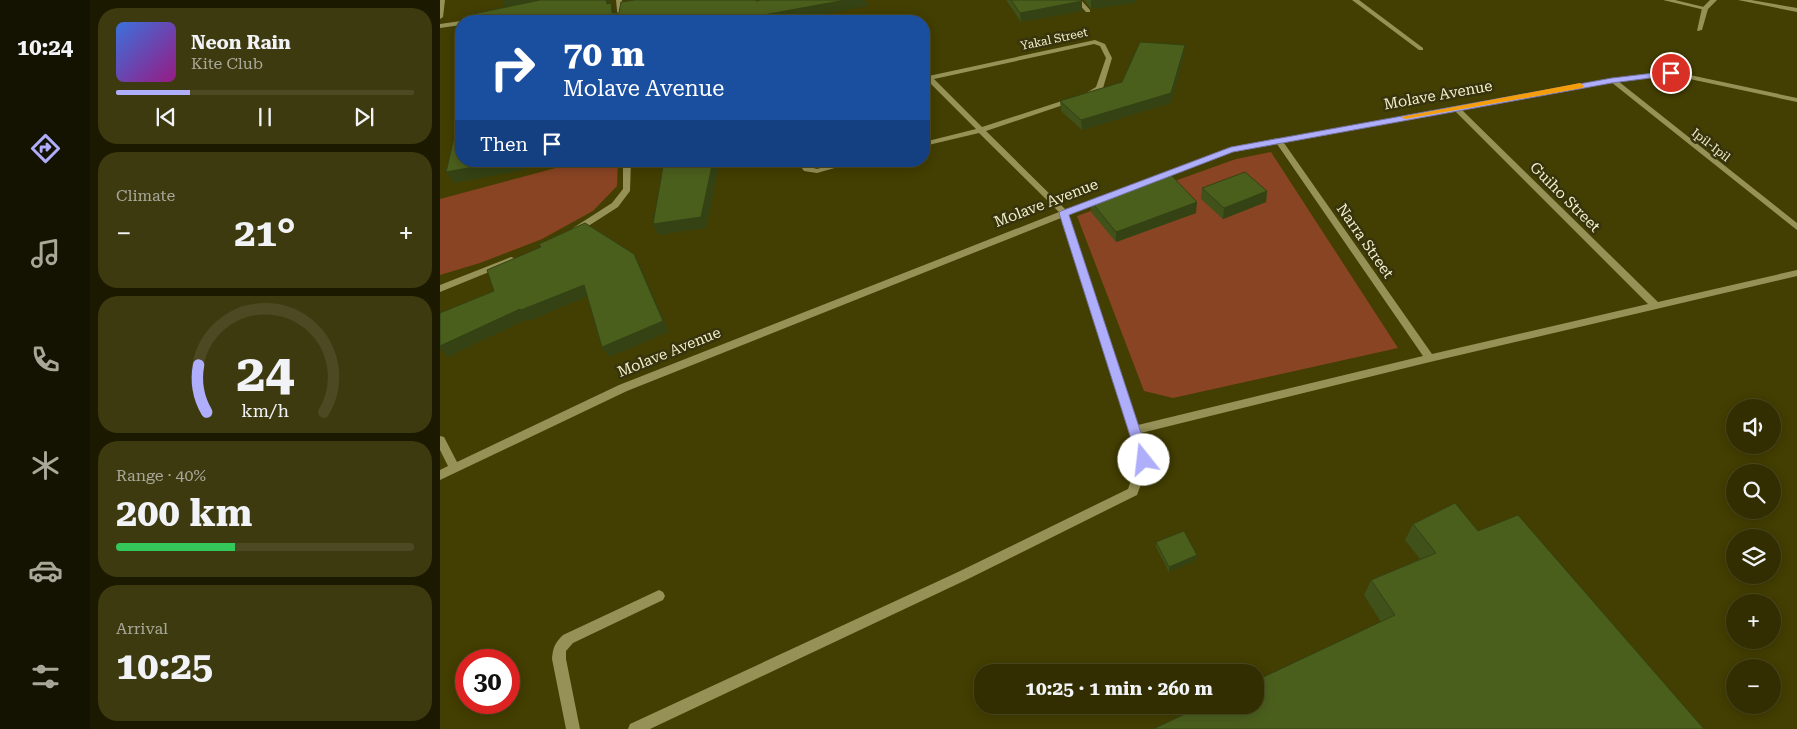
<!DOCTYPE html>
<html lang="en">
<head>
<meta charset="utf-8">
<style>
	:root { --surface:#322e01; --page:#3d3a10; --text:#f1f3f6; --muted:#a8a899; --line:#4d4a23; --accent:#afaefa }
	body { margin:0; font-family:"Roboto Serif",serif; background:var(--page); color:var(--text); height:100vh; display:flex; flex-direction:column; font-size:19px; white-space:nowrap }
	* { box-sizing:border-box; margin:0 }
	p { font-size:16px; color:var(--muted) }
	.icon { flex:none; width:28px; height:28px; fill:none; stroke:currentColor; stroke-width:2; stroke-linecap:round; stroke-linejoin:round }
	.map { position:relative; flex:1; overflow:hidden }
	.side { display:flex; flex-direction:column; gap:8px; padding:8px; background:#1c1901; width:350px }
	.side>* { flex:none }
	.guide { position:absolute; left:15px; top:15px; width:475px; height:152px; border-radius:20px; box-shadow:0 2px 12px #0003,0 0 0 1px var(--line); background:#1a4fa0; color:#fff; overflow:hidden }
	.fabs { position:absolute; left:1286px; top:399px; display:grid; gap:10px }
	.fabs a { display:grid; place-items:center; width:55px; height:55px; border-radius:50%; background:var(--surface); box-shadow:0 2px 12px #0003,0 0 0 1px var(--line); font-size:25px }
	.speed { position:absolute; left:15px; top:649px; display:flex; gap:10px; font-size:25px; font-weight:700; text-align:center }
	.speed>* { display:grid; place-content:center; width:65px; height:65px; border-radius:50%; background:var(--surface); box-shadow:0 2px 12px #0003,0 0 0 1px var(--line); line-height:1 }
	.speed .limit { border:8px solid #d22; background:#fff; color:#111 }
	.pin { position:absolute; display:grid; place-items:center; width:42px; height:42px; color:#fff; margin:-21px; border:2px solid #fff; border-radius:50%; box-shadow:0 1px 5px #0007 }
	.me { position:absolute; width:55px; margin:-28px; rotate:344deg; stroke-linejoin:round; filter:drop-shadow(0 0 4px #0008) }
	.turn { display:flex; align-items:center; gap:18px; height:105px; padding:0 25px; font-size:22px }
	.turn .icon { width:65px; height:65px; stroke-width:2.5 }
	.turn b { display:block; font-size:35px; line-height:42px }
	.then { display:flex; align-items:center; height:48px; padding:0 25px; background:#0003; gap:10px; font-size:19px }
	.big { font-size:38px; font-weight:700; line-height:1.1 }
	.side .card { flex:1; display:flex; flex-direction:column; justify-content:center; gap:8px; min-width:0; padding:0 18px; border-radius:20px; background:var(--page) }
	.side .dial { align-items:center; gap:0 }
	.dial svg { height:130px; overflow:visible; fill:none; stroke:var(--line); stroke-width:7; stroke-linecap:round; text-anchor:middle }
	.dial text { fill:var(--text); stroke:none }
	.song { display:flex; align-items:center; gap:15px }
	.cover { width:60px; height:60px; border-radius:8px; background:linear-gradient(135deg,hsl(220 70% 55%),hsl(310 70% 35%)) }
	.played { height:5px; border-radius:2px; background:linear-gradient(90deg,var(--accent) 25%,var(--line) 25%) }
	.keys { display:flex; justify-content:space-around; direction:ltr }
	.heat { display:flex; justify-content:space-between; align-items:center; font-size:28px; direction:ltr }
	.charge { height:8px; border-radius:4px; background:linear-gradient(90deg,#34c759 40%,var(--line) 0) }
	.trip { position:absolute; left:534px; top:664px; width:290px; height:50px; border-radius:20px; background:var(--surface); box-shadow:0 2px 12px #0003,0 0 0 1px var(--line); font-weight:700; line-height:50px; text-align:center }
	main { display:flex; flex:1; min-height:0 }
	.menu { display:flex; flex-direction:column; width:90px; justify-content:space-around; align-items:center; background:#141200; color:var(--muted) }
	.menu .icon { width:35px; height:35px }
	.menu .current { color:var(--accent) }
	.menu b { font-size:22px; color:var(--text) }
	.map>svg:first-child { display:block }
	.green { fill:#894423 }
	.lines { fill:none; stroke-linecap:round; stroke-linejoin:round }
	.lane { fill:#969157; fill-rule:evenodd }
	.street { fill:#969157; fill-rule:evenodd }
	.wall { fill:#405219 }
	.shaded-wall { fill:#344214 }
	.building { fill:#4b5f1d; stroke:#344214 }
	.route { fill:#afaefa; stroke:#7271a2 }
	.slow { fill:#f59e0b }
	.labels { text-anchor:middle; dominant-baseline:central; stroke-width:5; stroke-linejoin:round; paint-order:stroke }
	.far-street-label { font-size:12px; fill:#f2f0cc; stroke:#37340d }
	.street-label { font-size:15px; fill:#f2f0cc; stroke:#37340d }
</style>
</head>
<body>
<main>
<nav class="menu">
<b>10:24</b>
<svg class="icon current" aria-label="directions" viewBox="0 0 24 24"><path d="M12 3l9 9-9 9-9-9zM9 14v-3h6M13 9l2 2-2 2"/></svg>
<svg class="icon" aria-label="music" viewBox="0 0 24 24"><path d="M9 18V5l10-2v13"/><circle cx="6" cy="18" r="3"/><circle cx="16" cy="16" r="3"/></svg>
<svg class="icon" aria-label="phone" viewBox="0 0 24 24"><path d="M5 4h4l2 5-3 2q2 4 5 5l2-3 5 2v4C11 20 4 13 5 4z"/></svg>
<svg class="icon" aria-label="climate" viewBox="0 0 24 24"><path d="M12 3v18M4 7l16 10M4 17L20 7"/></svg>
<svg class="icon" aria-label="car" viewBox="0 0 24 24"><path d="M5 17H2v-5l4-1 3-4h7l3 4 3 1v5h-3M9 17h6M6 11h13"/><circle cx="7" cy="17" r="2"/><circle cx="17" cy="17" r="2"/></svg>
<svg class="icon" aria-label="filters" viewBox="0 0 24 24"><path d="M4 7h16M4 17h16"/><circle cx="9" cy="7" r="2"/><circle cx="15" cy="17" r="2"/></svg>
</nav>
<section class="side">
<div class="card">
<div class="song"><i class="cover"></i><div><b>Neon Rain</b><p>Kite Club</p></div></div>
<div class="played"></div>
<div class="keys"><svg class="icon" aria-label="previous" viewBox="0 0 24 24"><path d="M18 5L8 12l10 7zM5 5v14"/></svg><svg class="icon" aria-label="pause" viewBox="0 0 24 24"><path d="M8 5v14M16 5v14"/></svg><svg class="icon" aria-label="next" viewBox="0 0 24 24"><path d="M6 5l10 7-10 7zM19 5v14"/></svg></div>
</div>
<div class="card"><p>Climate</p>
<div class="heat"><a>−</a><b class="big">21°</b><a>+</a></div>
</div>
<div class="card dial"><svg viewBox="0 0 100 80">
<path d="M14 69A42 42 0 1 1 86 69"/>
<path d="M14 69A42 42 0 0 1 9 40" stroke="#afaefa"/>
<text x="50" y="56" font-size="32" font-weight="700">24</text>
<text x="50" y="72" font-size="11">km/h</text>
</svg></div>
<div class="card"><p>Range · 40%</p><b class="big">200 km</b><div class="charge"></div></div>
<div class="card"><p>Arrival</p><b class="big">10:25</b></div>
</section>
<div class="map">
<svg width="1357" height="729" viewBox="0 0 1357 729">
	<rect width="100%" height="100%" fill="#433e01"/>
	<path class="green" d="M831,152L958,348L733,398L704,391L637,216L796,159Z
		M142,161H178L177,186L153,211L102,239L40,263L0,275V199Z"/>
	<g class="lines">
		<path class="lane" d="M912,0H919L983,48V50H979Z
			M1223,0H1235L1268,8L1265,10Z
			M484,65L487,67L493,79L492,80L487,79L484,73Z
			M219,590L223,592L225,596L223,600L133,643L126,651V659L140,729H126L112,659C113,647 115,643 123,635Z"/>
		<path class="street" d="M0,0H5L3,17L0,19Z
			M176,0H182L184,21H178Z
			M635,0H641L650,10V12H646Z
			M1270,0H1277L1268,9L1262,30L1257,31L1262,8Z
			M1298,0H1311L1357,8V12Z
			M21,21V25L0,28V24Z
			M655,40L665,44L672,58L663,88L647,97L643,95L656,87L666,58L660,46L654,44L494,79L542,127L631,98L638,100L546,131L626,210L660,196H666L667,198L629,215L698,425L983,356L837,144L793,152L687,192H681L680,190L788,148L838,138L841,139L1172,78L1231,71L1357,98V102L1231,75L1178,81L1357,223V230L1171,82L1022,110L1218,302L1357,270V276L990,362L701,433L710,460L697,495L526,580L210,729H188L190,724L518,572L688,489L698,460L621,218L187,391L0,480V470L8,466L0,450V436L4,437L17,462L179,385L619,212L539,133L484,146V142L536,129L488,81H484V77ZM1015,111L1208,304L992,354L844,143Z
			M183,161H191L190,191L178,207L139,232H133L132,230L133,228L172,203L183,189Z
			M357,161H365L370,167L377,169L405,161H419L377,173L364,171Z
			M71,257L74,258L75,260L74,262L0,292V285Z"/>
	</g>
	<path class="wall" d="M566,0H641L642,11L581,22Z
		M644,0H695V3L651,9Z
		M744,54L731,103L642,130L621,111L620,101L682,82Z
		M762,188L827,191L826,202L783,219L761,199Z
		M651,201L756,213L676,242L651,212Z
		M973,524L1038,531L1264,729L941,622L924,595L931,580L980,559L965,540Z
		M716,542L757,555L756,560L729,572L716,547Z"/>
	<path class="shaded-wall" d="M65,0H125L67,10L62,1Z
		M166,0H170V1L171,14L167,4Z
		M406,0H426L428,6L346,21H290Z
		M651,0H695V3L651,9Z
		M642,1V11L581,22L580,13Z
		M171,3L175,13H172Z
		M745,45L744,54L731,103L642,130L641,120Z
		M20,112L21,121L16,113Z
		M66,161H86L85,170L14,183L6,172Z
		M206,161H226L208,165Z
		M273,161H280L266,228L218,235L213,224Z
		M827,191L826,202L783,219L784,208Z
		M757,202L756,213L676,242V232Z
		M194,254L200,265L229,332L169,357L162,347Z
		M144,285L151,295L89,321L87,319L8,357L0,349V346L80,309Z
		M757,555L756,560L729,572V567Z"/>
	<path class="building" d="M100,0H166L167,4L171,3L172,13H179L181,2L195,0H315L317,1L321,0H406L290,21H31L33,14Z
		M571,0H641L642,1L580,13Z
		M700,42L745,45L731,93L641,120L620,101L682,82Z
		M21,80V161H66L6,172L20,112L16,113Z
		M224,161H273L261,217L213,224Z
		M805,172L827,191L784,208L762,188Z
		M730,174L757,202L676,232L651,201Z
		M145,223L194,254L223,321L162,347L144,285L81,310L80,309L0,346V313L54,291L47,270L101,247L99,244Z
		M1015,503L1038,531L1078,515L1264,729H713L764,705H815V681L955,615L931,580L996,553L973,524Z
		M744,531L757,555L729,567L716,542Z"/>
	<path class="route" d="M1231,71H1234V75L1172,83L793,152L629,215L710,460L704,465L699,464L619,213L621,211L791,147L1172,78Z"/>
	<path class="slow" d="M1140,83L1144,86L1142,88L965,119L961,117Z"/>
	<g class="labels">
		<g class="far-street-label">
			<text transform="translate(614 39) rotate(-12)">Yakal Street</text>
			<text transform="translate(1271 145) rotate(38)">Ipil-Ipil</text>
		</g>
		<g class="street-label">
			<text transform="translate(998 95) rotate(-10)">Molave Avenue</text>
			<text transform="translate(1125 197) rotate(45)">Guiho Street</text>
			<text transform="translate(606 203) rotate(-21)">Molave Avenue</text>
			<text transform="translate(925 241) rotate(55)">Narra Street</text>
			<text transform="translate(229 352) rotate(-22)">Molave Avenue</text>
		</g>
	</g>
</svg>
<div class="fabs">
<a><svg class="icon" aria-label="sound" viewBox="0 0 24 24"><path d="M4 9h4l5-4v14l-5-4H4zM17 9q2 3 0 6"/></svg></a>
<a><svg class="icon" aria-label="search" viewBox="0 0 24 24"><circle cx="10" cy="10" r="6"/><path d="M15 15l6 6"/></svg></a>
<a><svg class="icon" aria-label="layers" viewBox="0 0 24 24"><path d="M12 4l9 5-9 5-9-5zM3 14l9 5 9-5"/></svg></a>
<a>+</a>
<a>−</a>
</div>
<div class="speed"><div class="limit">30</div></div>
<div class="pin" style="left:1231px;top:73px;background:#d93025"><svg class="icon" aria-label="arrive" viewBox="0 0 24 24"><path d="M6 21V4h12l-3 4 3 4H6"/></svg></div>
<svg class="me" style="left:704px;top:460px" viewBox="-20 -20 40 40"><circle r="19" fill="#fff"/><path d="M0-13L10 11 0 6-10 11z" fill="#afaefa"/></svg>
<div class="trip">10:25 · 1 min · 260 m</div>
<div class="guide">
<div class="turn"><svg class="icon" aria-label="right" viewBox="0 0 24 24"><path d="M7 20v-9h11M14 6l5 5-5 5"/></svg><div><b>70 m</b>Molave Avenue</div></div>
<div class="then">Then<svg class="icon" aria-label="arrive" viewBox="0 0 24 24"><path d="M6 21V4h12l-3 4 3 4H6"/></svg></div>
</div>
</div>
</main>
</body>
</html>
